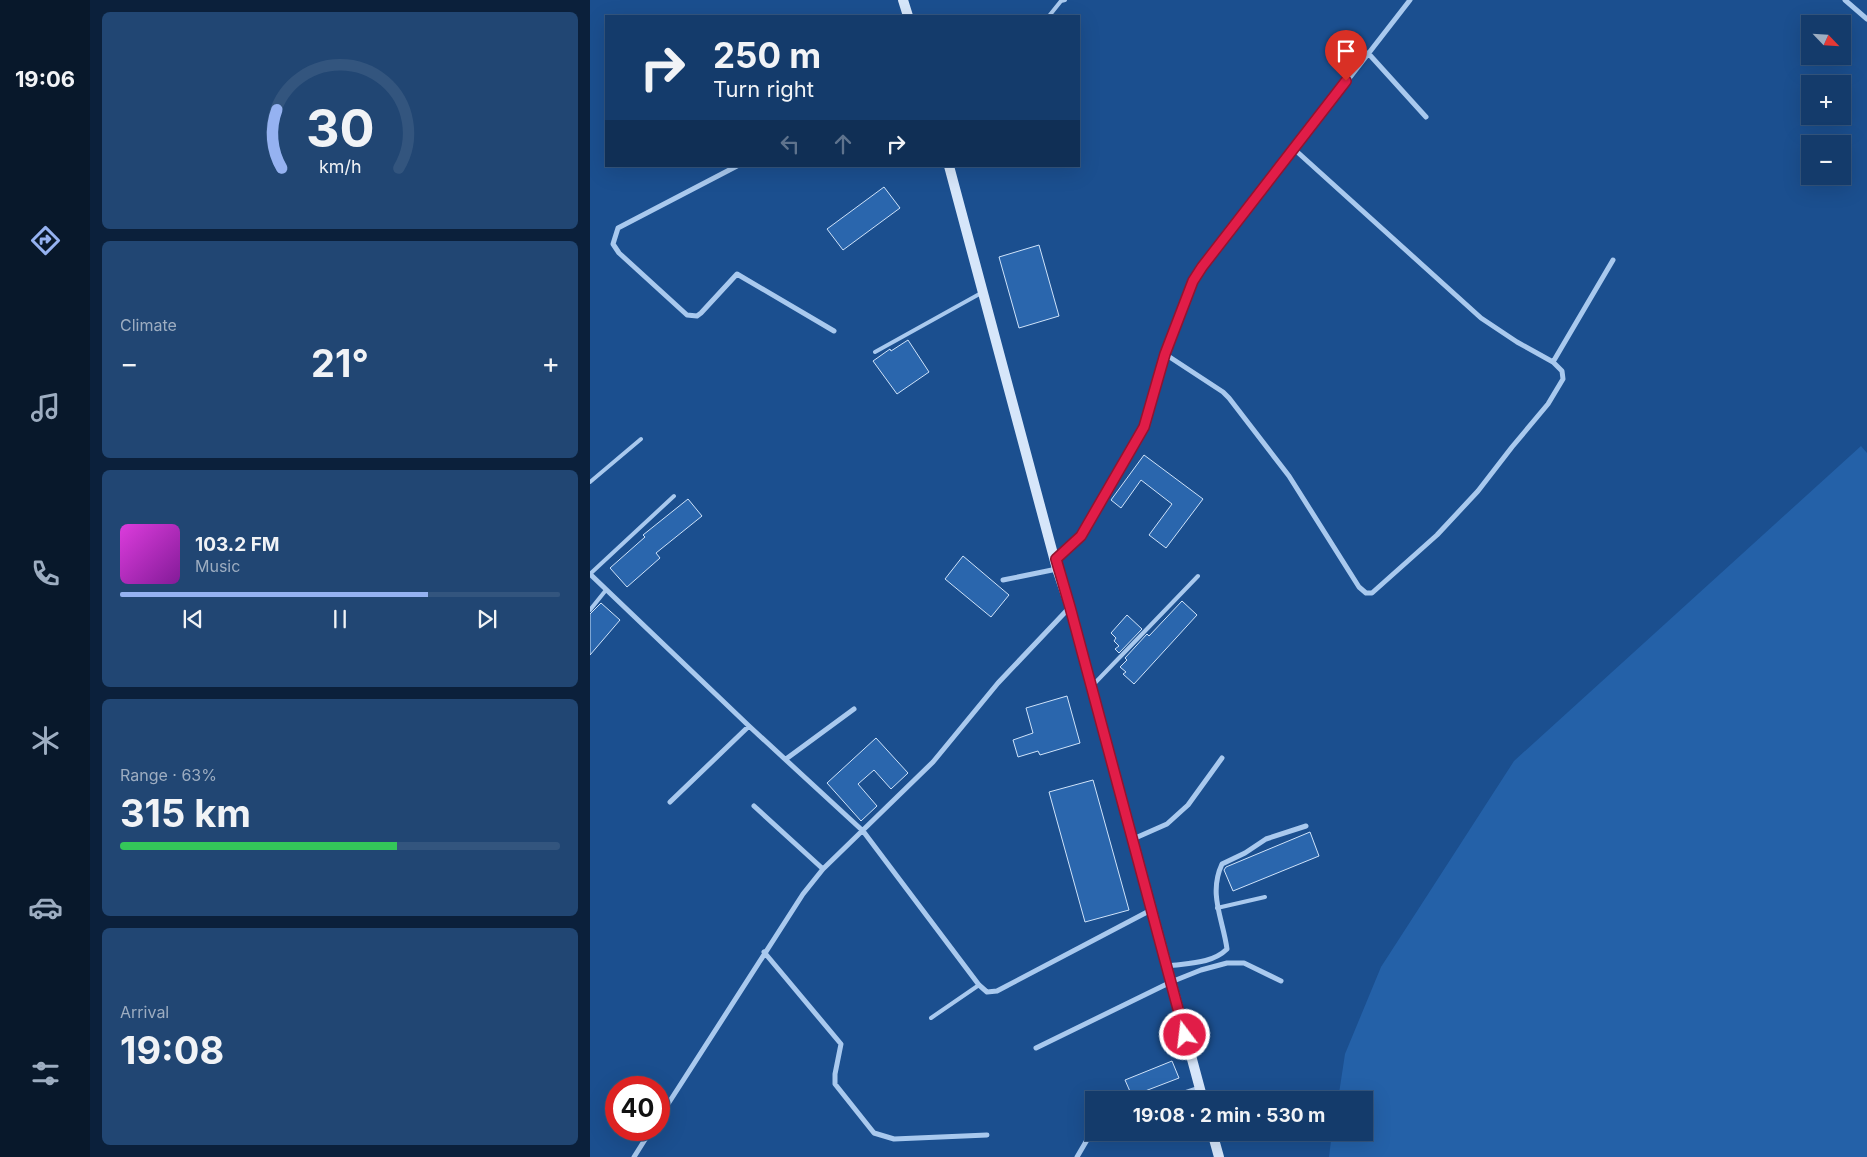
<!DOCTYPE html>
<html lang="en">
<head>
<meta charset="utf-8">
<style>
	:root { --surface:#143b6b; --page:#214673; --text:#f1f3f6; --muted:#9dadc1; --line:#33557e; --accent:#95b2f1 }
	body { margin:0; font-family:Inter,sans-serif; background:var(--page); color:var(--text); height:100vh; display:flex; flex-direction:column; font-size:19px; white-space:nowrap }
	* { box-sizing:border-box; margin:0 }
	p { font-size:16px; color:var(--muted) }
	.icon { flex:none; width:28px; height:28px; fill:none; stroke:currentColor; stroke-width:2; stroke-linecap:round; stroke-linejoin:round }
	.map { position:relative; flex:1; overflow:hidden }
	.panel { display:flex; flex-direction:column; gap:12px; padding:12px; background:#0b203b; width:500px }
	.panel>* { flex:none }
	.hud { position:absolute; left:15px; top:15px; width:475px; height:152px; border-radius:0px; box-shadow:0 5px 20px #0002,0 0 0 1px var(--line); background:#143b6b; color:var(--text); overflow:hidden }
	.needle { width:32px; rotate:115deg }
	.controls { position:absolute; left:1211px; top:15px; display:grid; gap:10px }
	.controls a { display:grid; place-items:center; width:50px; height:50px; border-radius:0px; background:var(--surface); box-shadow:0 5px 20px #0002,0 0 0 1px var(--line); font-size:25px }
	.speed { position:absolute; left:15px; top:1076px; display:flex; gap:10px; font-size:25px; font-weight:700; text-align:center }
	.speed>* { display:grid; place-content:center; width:65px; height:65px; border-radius:50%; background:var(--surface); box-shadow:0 5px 20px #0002,0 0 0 1px var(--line); line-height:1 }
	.speed .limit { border:8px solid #d22; background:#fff; color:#111 }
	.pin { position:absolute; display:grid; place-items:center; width:42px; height:42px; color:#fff; margin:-51px -21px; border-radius:50% 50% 50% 0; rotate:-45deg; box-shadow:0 0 5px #0007 }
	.pin .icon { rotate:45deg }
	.me { position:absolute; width:55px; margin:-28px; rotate:345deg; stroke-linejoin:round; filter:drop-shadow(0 0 4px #0008) }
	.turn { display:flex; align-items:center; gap:18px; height:105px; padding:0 25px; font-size:22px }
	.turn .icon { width:65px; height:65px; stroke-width:2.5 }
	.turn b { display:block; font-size:35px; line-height:42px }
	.lanes { display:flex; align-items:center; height:48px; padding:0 25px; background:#0003; justify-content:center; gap:25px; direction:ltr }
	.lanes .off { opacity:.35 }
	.big { font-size:38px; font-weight:700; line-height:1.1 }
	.panel .widget { flex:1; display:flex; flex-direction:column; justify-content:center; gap:8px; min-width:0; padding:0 18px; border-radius:8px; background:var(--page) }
	.panel .dial { align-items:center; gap:0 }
	.dial svg { height:130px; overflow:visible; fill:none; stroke:var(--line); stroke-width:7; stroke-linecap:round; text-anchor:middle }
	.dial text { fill:var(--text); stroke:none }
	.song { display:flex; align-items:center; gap:15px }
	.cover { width:60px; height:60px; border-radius:8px; background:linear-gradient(135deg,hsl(300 70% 55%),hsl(290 70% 35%)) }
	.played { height:5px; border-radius:2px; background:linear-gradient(90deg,var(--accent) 70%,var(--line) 70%) }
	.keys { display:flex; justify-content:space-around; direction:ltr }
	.heat { display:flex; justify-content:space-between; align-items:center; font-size:28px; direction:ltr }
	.charge { height:8px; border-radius:4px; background:linear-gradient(90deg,#34c759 63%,var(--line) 0) }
	.trip { position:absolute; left:495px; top:1091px; width:288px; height:50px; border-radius:0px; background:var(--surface); box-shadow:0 5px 20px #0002,0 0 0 1px var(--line); font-weight:700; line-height:50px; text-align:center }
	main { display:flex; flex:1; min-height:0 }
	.tab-bar { display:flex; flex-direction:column; width:90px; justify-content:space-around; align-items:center; background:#08182b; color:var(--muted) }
	.tab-bar .icon { width:35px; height:35px }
	.tab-bar .active { color:var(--accent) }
	.tab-bar b { font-size:22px; color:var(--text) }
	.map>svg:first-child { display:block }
	.green { fill:#2461a8 }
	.building { fill:#2a66ad; stroke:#cfe3fa }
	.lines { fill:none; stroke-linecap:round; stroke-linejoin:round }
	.lane { stroke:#a9c9ee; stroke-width:4 }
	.street { stroke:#a9c9ee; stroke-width:5 }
	.secondary { stroke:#d6e6fa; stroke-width:10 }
	.route-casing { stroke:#92132f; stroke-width:12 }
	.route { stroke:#e11d48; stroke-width:9 }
</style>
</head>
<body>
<main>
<nav class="tab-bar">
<b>19:06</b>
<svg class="icon active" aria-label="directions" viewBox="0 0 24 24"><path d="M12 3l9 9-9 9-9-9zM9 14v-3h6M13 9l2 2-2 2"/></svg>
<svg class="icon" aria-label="music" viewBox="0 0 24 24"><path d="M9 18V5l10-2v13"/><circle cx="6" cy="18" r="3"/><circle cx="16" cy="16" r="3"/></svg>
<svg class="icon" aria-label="phone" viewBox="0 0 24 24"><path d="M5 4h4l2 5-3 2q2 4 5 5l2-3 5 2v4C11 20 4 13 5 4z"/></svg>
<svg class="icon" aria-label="climate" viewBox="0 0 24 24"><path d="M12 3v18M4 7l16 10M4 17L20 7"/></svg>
<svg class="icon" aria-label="car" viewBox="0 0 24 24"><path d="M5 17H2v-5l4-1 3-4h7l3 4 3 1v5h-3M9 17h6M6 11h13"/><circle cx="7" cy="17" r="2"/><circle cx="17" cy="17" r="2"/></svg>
<svg class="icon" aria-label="filters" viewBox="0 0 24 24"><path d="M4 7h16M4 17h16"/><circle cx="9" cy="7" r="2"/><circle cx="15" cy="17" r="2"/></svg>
</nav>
<section class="panel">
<div class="widget dial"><svg viewBox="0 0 100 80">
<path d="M14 69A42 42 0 1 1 86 69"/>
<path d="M14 69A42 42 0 0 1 11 33" stroke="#95b2f1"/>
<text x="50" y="56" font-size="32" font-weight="700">30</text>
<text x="50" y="72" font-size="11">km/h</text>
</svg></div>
<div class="widget"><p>Climate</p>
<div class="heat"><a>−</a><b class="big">21°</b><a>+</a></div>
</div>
<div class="widget">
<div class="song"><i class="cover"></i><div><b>103.2 FM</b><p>Music</p></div></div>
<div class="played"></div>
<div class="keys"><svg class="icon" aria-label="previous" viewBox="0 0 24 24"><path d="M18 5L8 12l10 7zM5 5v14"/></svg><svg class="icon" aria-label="pause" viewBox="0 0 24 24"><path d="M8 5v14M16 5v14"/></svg><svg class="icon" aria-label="next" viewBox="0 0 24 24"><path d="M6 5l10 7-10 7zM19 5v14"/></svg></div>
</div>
<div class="widget"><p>Range · 63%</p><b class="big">315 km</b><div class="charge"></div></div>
<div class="widget"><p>Arrival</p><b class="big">19:08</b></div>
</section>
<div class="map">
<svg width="1277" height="1157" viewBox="0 0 1277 1157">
	<rect width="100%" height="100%" fill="#1b4f8f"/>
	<path class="green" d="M1271,446L1277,453V1157H739L742,1133L774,1132V1100H748L755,1054L791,967L924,761Z"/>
	<path class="building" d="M294,187L310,208L253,250L237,229Z
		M449,245L469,316L429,328L409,257Z
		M318,340L339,372L307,394L283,361L300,349L301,351Z
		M554,455L613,499L576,548L559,535L582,504L551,480L531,508L521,500Z
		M98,499L112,516L66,553L70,558L37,587L20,568L55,537L53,535Z
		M373,556L419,595L401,617L355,579Z
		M592,601L607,615L544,684L533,674L536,672L530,667L537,660L535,658L557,634L559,636Z
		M11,603L30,620L0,655V614Z
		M537,615L552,629L529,653L525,649L529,646L524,641L526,638L521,633Z
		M477,696L490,743L450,755L448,751L428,757L423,740L443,733L436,708Z
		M286,738L318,773L301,789L284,770L268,784L287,806L271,821L237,783Z
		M503,780L539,910L495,922L459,792Z
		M720,832L729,856L643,891L634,870L636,867Z
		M582,1061L589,1078L542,1096L535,1080Z"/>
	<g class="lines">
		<path class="lane" d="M459,16L471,1L475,0
			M285,352L393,292
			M0,482L51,439
			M0,574L84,496
			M0,610L16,590
			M503,685L608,576
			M627,908L675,897
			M341,1018L389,985"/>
		<path class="street" d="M1255,0L1277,19
			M778,53L836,117
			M147,166L28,228L23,244L29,253L97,315L107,316L111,313L147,274L244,331
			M575,354L633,392L639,398L699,476L769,587L776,593H782L847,535L888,491L922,447L958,404L973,379L972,371L963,362L927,342L891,318L704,149
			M963,362L1023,260
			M466,559L491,536L554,427L575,354L603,281L608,273L820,0
			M0,574L159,726L273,831L389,985L397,992L407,991L561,910
			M413,580L467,569
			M196,759L264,709
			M80,802L159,726
			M164,806L233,869
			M543,839L577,824L598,805L632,758
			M174,952L251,1044L245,1074V1084L284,1133L304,1139L397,1135
			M578,966C597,963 622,964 637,949C633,919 618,894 632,864L655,853L676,839L716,826
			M446,1048L581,982L611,970L637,963H654L691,981
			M573,1100L609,1088
			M69,1118L213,894L233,869L343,762L408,683L480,607
			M44,1157L61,1130
			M487,1157L504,1128"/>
		<path class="secondary" d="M313,0L318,16
			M359,166L467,569L480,607L613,1100
			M622,1132L629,1157"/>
	</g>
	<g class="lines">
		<g class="route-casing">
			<path id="route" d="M595,1035L480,607L466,559L491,536L554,427L575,354L603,281L612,267L756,81"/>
		</g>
		<use href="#route" class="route"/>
	</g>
</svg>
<div class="controls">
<a><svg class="needle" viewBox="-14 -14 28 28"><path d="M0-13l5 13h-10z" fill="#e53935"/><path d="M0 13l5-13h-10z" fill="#9dadc1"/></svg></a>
<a>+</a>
<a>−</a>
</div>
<div class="speed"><div class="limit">40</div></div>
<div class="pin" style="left:756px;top:81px;background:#d93025"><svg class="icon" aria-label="arrive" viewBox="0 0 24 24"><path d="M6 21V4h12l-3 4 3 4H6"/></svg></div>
<svg class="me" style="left:595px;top:1035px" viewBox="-20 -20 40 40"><circle r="17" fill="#e11d48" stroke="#fff" stroke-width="3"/><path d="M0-11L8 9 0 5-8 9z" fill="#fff"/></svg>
<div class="trip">19:08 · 2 min · 530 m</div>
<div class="hud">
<div class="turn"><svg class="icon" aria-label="right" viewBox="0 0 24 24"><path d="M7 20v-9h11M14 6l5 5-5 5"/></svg><div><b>250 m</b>Turn right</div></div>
<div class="lanes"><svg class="icon off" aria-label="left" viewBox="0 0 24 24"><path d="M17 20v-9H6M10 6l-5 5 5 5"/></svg><svg class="icon off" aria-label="ahead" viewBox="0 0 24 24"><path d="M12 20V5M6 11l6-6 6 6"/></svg><svg class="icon" aria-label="right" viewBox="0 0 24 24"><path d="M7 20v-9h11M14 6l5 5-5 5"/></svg></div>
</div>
</div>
</main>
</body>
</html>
